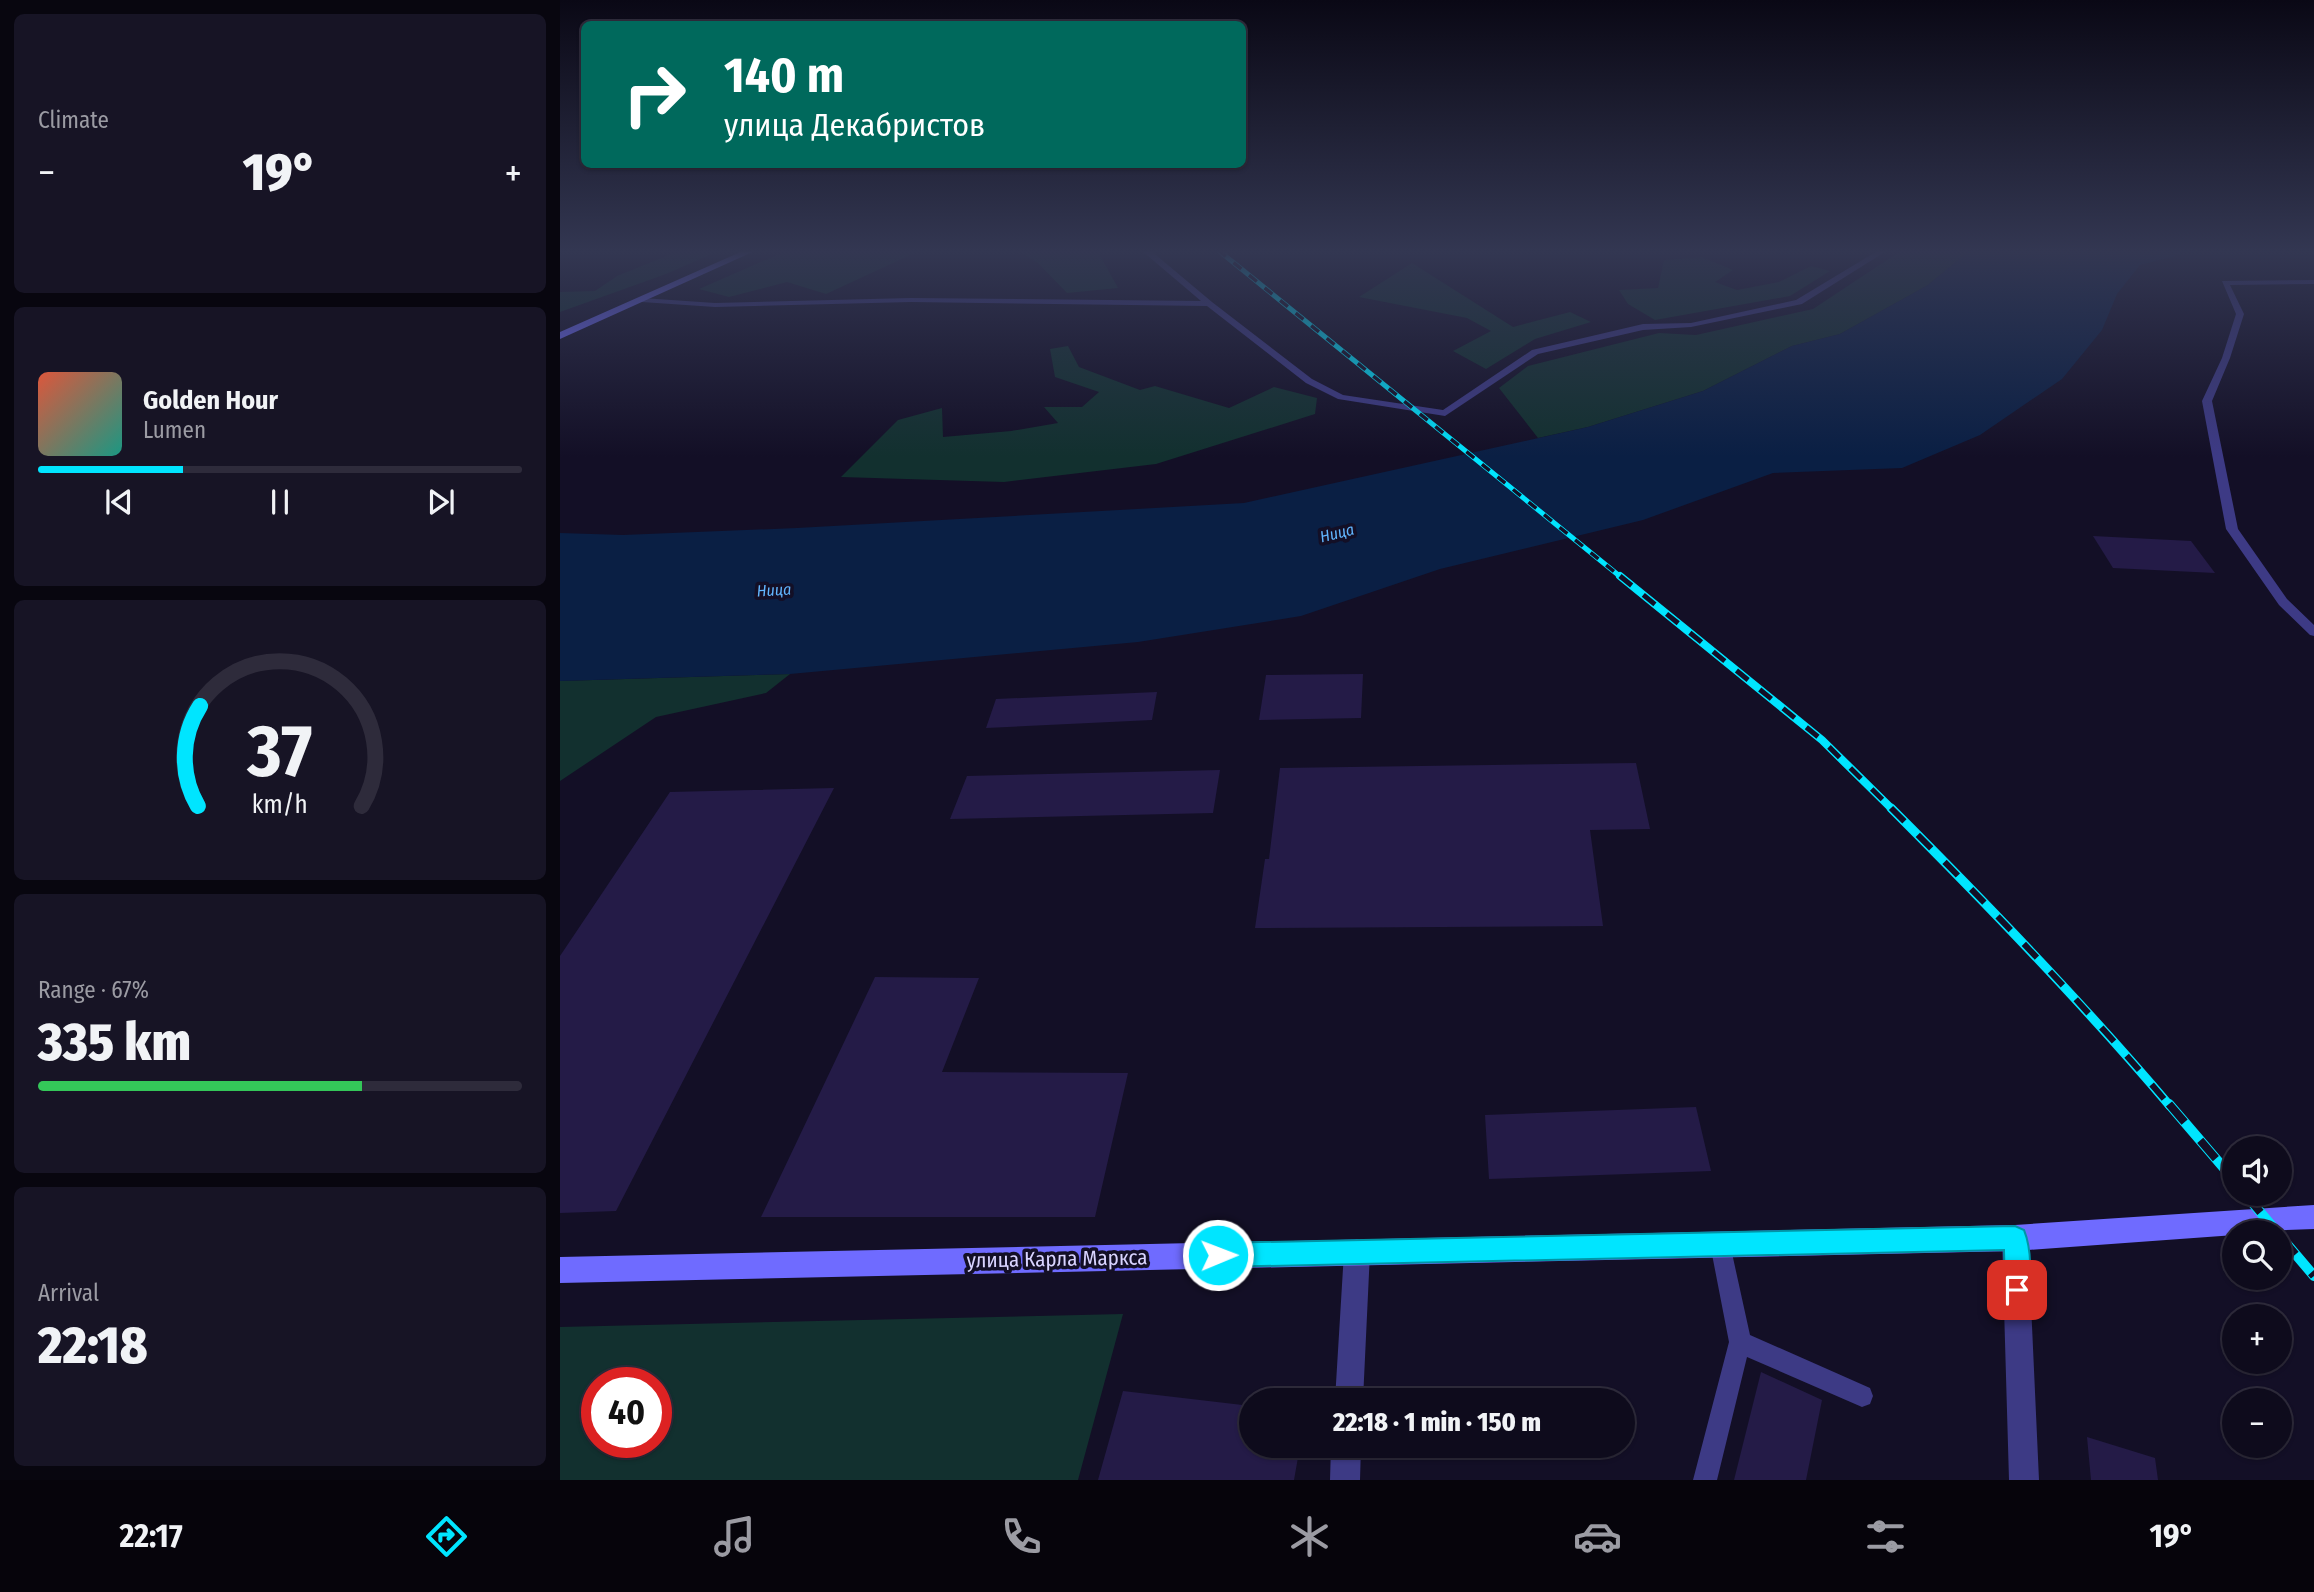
<!DOCTYPE html>
<html lang="en">
<head>
<meta charset="utf-8">
<style>
	:root { --surface:#0e0b1c; --page:#171425; --text:#f1f3f6; --muted:#9b9ba3; --line:#2e2b3b; --accent:#00e5ff }
	body { margin:0; font-family:"Fira Sans Condensed",sans-serif; background:var(--page); color:var(--text); height:100vh; display:flex; flex-direction:column; font-size:26px; white-space:nowrap }
	* { box-sizing:border-box; margin:0 }
	p { font-size:23px; color:var(--muted) }
	.icon { flex:none; width:38px; height:38px; fill:none; stroke:currentColor; stroke-width:2; stroke-linecap:round; stroke-linejoin:round }
	.map { position:relative; flex:1; overflow:hidden }
	.side { display:flex; flex-direction:column; gap:14px; padding:14px; background:#08060f; width:560px }
	.side>* { flex:none }
	.guide { position:absolute; left:21px; top:21px; width:665px; height:147px; border-radius:10px; box-shadow:0 2px 5px #0004,0 0 0 2px var(--line); background:#00695c; color:#fff; overflow:hidden }
	.tools { position:absolute; left:1662px; top:1136px; display:grid; gap:14px }
	.tools a { display:grid; place-items:center; width:70px; height:70px; border-radius:50%; background:var(--surface); box-shadow:0 2px 5px #0004,0 0 0 2px var(--line); font-size:35px }
	.speed { position:absolute; left:21px; top:1367px; display:flex; gap:14px; font-size:35px; font-weight:700; text-align:center }
	.speed>* { display:grid; place-content:center; width:91px; height:91px; border-radius:50%; background:var(--surface); box-shadow:0 2px 5px #0004,0 0 0 2px var(--line); line-height:1 }
	.speed .limit { border:10px solid #d22; background:#fff; color:#111 }
	.pin { position:absolute; display:grid; place-items:center; width:60px; height:60px; color:#fff; margin:-30px; border-radius:14px; box-shadow:0 4px 10px #0006 }
	.me { position:absolute; width:77px; margin:-38px; rotate:89deg; stroke-linejoin:round; filter:drop-shadow(0 0 5px #0008) }
	.turn { display:flex; align-items:center; gap:24px; height:147px; padding:0 28px; font-size:32px }
	.turn .icon { width:91px; height:91px; stroke-width:2.5 }
	.turn b { display:block; font-size:49px; line-height:60px }
	.big { font-size:52px; font-weight:800; line-height:1.1 }
	.side .tile { flex:1; display:flex; flex-direction:column; justify-content:center; gap:10px; min-width:0; padding:0 24px; border-radius:10px; background:var(--page) }
	.side .dial { align-items:center; gap:0 }
	.dial svg { height:182px; overflow:visible; fill:none; stroke:var(--line); stroke-width:7; stroke-linecap:round; text-anchor:middle }
	.dial text { fill:var(--text); stroke:none }
	.song { display:flex; align-items:center; gap:21px }
	.cover { width:84px; height:84px; border-radius:10px; background:linear-gradient(135deg,hsl(10 70% 55%),hsl(170 70% 35%)) }
	.played { height:7px; border-radius:4px; background:linear-gradient(90deg,var(--accent) 30%,var(--line) 30%) }
	.keys { display:flex; justify-content:space-around; direction:ltr }
	.heat { display:flex; justify-content:space-between; align-items:center; font-size:38px; direction:ltr }
	.charge { height:10px; border-radius:5px; background:linear-gradient(90deg,#34c759 67%,var(--line) 0) }
	.trip { position:absolute; left:679px; top:1388px; width:396px; height:70px; border-radius:35px; background:var(--surface); box-shadow:0 2px 5px #0004,0 0 0 2px var(--line); font-weight:800; line-height:70px; text-align:center }
	.tab-bar { display:flex; height:112px; justify-content:space-around; align-items:center; background:#06040b; color:var(--muted) }
	.tab-bar .icon { width:49px; height:49px }
	.tab-bar .active { color:var(--accent) }
	.tab-bar b { font-size:32px; color:var(--text) }
	main { display:flex; flex:1; min-height:0 }
	.map>svg:first-child { display:block }
	.green { fill:#12302f; fill-rule:evenodd }
	.water { fill:#0a1f44 }
	.building { fill:#241b47 }
	.lines { fill:none; stroke-linecap:round; stroke-linejoin:round }
	.lane { fill:#3d3a85; fill-rule:evenodd }
	.street { fill:#3d3a85; fill-rule:evenodd }
	.secondary { fill:#6f6bff; fill-rule:evenodd }
	.rail-far3-casing { stroke:#00e5ff; stroke-width:5 }
	.rail-far2-casing { stroke:#00e5ff; stroke-width:8 }
	.rail-far1-casing { stroke:#00e5ff; stroke-width:9 }
	.rail-casing { stroke:#00e5ff; stroke-width:10 }
	.rail-far3 { stroke:#130f26; stroke-width:3.5; stroke-dasharray:10; stroke-linecap:butt }
	.rail-far2 { stroke:#130f26; stroke-width:5; stroke-dasharray:15; stroke-linecap:butt }
	.rail-far1 { stroke:#130f26; stroke-width:6; stroke-dasharray:19; stroke-linecap:butt }
	.rail { stroke:#130f26; stroke-width:8; stroke-dasharray:24; stroke-linecap:butt }
	.route { fill:#00e5ff; stroke:#0095a6; stroke-width:2 }
	.labels { text-anchor:middle; dominant-baseline:central; stroke-width:7; stroke-linejoin:round; paint-order:stroke }
	.far-water-label { font-size:16px; font-style:italic; fill:#62b6ff; stroke:#130f26 }
	.near-street-label { font-size:21px; fill:#d9d4ff; stroke:#130f26 }
</style>
</head>
<body>
<main>
<section class="side">
<div class="tile"><p>Climate</p>
<div class="heat"><a>−</a><b class="big">19°</b><a>+</a></div>
</div>
<div class="tile">
<div class="song"><i class="cover"></i><div><b>Golden Hour</b><p>Lumen</p></div></div>
<div class="played"></div>
<div class="keys"><svg class="icon" aria-label="previous" viewBox="0 0 24 24"><path d="M18 5L8 12l10 7zM5 5v14"/></svg><svg class="icon" aria-label="pause" viewBox="0 0 24 24"><path d="M8 5v14M16 5v14"/></svg><svg class="icon" aria-label="next" viewBox="0 0 24 24"><path d="M6 5l10 7-10 7zM19 5v14"/></svg></div>
</div>
<div class="tile dial"><svg viewBox="0 0 100 80">
<path d="M14 69A42 42 0 1 1 86 69"/>
<path d="M14 69A42 42 0 0 1 15 25" stroke="#00e5ff"/>
<text x="50" y="56" font-size="32" font-weight="700">37</text>
<text x="50" y="72" font-size="11">km/h</text>
</svg></div>
<div class="tile"><p>Range · 67%</p><b class="big">335 km</b><div class="charge"></div></div>
<div class="tile"><p>Arrival</p><b class="big">22:18</b></div>
</section>
<div class="map">
<svg width="1754" height="1480" viewBox="0 0 1754 1480">
	<rect width="100%" height="100%" fill="#130f26"/>
	<path class="green" d="M121,250H161L106,274L0,312V292L35,291L57,276Z
		M228,250H361L266,294L227,282L169,297L139,289Z
		M457,250H537L558,288L507,293L478,263Z
		M1342,250H1410L1368,285L1280,334L1232,346L1143,391L1028,427L978,438L939,388L968,366L1099,333L1136,335L1253,309Z
		M1142,257L1173,270L1155,282L1177,290L1219,282L1251,266L1270,271L1230,296L1095,320L1068,304L1059,290L1098,288L1104,260Z
		M852,263L953,327L1010,312L1031,322L975,339L926,369L893,351L931,331L907,318L799,297Z
		M508,346L519,367L580,390L595,386L669,408L714,387L757,398L755,414L596,464L444,482L281,477L338,420L382,408L383,437L451,431L498,423L484,407H522L539,392L495,377L490,349Z
		M230,674L206,693L96,717L0,781V681Z
		M563,1314L518,1480H0V1327ZM37,1382H96V1442H37Z"/>
	<path class="water" d="M1410,250H1624L1614,256L1580,265L1557,294L1542,330L1502,379L1420,435L1342,468L1213,473L1083,520L880,569L741,616L578,642L230,674L0,681V533L63,535L237,528L684,503L1028,427L1143,391L1232,346L1280,334L1368,285Z"/>
	<path class="building" d="M1533,536L1631,541L1655,573L1553,568Z
		M803,674L801,718L699,720L706,675Z
		M597,692L592,720L426,728L436,699Z
		M1076,763L1090,829L1030,830L1043,926L695,928L705,859H709L720,768Z
		M660,770L653,813L390,819L407,776Z
		M274,788L56,1211L0,1213V956L110,792Z
		M315,977L419,978L382,1072L568,1073L535,1217H201Z
		M1136,1107L1151,1171L929,1179L925,1115Z
		M1201,1372L1262,1400L1246,1480H1174Z
		M563,1391L691,1406V1446H740L734,1480H538Z
		M1527,1437L1595,1458L1598,1480H1531Z"/>
	<g class="lines">
		<path class="lane" d="M581,250H590L652,302L752,379L783,395L883,410L972,350L1083,324L1131,323L1236,300L1319,250H1328L1242,304L1131,327L1083,330L978,354L885,416L778,399L746,383L647,306L351,302L155,307L82,302L78,300L82,298L155,303L351,298L641,301Z
			M1754,280V284L1670,285L1684,314L1670,358L1652,401L1678,529L1727,599L1754,625V636L1750,635L1719,605L1666,529L1642,401L1662,358L1676,314L1662,281Z
			M1160,1234L1167,1237L1170,1244L1190,1335L1310,1388L1313,1396L1310,1404L1302,1407L1187,1357L1157,1480H1133L1169,1342L1150,1244L1153,1237Z"/>
		<path class="street" d="M1455,1225L1464,1229L1468,1238L1479,1480H1449L1442,1238L1446,1229Z
			M797,1239L806,1243L810,1252L803,1400H775L784,1252L788,1243Z
			M771,1446H801L800,1480H770Z"/>
		<path class="secondary" d="M185,250H197L0,339V332Z
			M1754,1205V1229L1675,1232V1235L1455,1251L0,1283V1257L1455,1225Z"/>
		<g class="rail-far3-casing">
			<path id="rail-far3" d="M658,250L1062,578"/>
		</g>
		<g class="rail-far2-casing">
			<path id="rail-far2" d="M1060,576L1262,740L1333,810"/>
		</g>
		<g class="rail-far1-casing">
			<path id="rail-far1" d="M1331,808C1427,904 1522,1002 1610,1106"/>
		</g>
		<g class="rail-casing">
			<path id="rail" d="M1609,1104L1675,1181
				M1685,1194L1717,1232
				M1720,1236L1754,1276"/>
		</g>
		<use href="#rail-far3" class="rail-far3"/>
		<use href="#rail-far2" class="rail-far2"/>
		<use href="#rail-far1" class="rail-far1"/>
		<use href="#rail" class="rail"/>
	</g>
	<linearGradient id="sky" x2="0" y2="1"><stop stop-color="#0a0815"/><stop offset="0.55" stop-color="#333752"/><stop offset="1" stop-color="#333752" stop-opacity="0"/></linearGradient>
	<rect width="1754" height="457" fill="url(#sky)"/>
	<path class="route" d="M1455,1226L1464,1230C1471,1247 1473,1282 1466,1299L1457,1303L1449,1299L1445,1290L1444,1250L658,1267L650,1264L646,1255L650,1247L658,1243Z"/>
	<g class="labels">
		<g class="far-water-label">
			<text transform="translate(777 533) rotate(-14)">Ница</text>
			<text transform="translate(214 590) rotate(-3)">Ница</text>
		</g>
		<g class="near-street-label">
			<text transform="translate(497 1259) rotate(-1)">улица Карла Маркса</text>
		</g>
	</g>
</svg>
<div class="tools">
<a><svg class="icon" aria-label="sound" viewBox="0 0 24 24"><path d="M4 9h4l5-4v14l-5-4H4zM17 9q2 3 0 6"/></svg></a>
<a><svg class="icon" aria-label="search" viewBox="0 0 24 24"><circle cx="10" cy="10" r="6"/><path d="M15 15l6 6"/></svg></a>
<a>+</a>
<a>−</a>
</div>
<div class="speed"><div class="limit">40</div></div>
<div class="pin" style="left:1457px;top:1290px;background:#d93025"><svg class="icon" aria-label="arrive" viewBox="0 0 24 24"><path d="M6 21V4h12l-3 4 3 4H6"/></svg></div>
<svg class="me" style="left:658px;top:1255px" viewBox="-20 -20 40 40"><circle r="17" fill="#00e5ff" stroke="#fff" stroke-width="3"/><path d="M0-11L8 9 0 5-8 9z" fill="#fff"/></svg>
<div class="trip">22:18 · 1 min · 150 m</div>
<div class="guide">
<div class="turn"><svg class="icon" aria-label="right" viewBox="0 0 24 24"><path d="M7 20v-9h11M14 6l5 5-5 5"/></svg><div><b>140 m</b>улица Декабристов</div></div>
</div>
</div>
</main>
<nav class="tab-bar">
<b>22:17</b>
<svg class="icon active" aria-label="directions" viewBox="0 0 24 24"><path d="M12 3l9 9-9 9-9-9zM9 14v-3h6M13 9l2 2-2 2"/></svg>
<svg class="icon" aria-label="music" viewBox="0 0 24 24"><path d="M9 18V5l10-2v13"/><circle cx="6" cy="18" r="3"/><circle cx="16" cy="16" r="3"/></svg>
<svg class="icon" aria-label="phone" viewBox="0 0 24 24"><path d="M5 4h4l2 5-3 2q2 4 5 5l2-3 5 2v4C11 20 4 13 5 4z"/></svg>
<svg class="icon" aria-label="climate" viewBox="0 0 24 24"><path d="M12 3v18M4 7l16 10M4 17L20 7"/></svg>
<svg class="icon" aria-label="car" viewBox="0 0 24 24"><path d="M5 17H2v-5l4-1 3-4h7l3 4 3 1v5h-3M9 17h6M6 11h13"/><circle cx="7" cy="17" r="2"/><circle cx="17" cy="17" r="2"/></svg>
<svg class="icon" aria-label="filters" viewBox="0 0 24 24"><path d="M4 7h16M4 17h16"/><circle cx="9" cy="7" r="2"/><circle cx="15" cy="17" r="2"/></svg>
<b>19°</b>
</nav>
</body>
</html>
